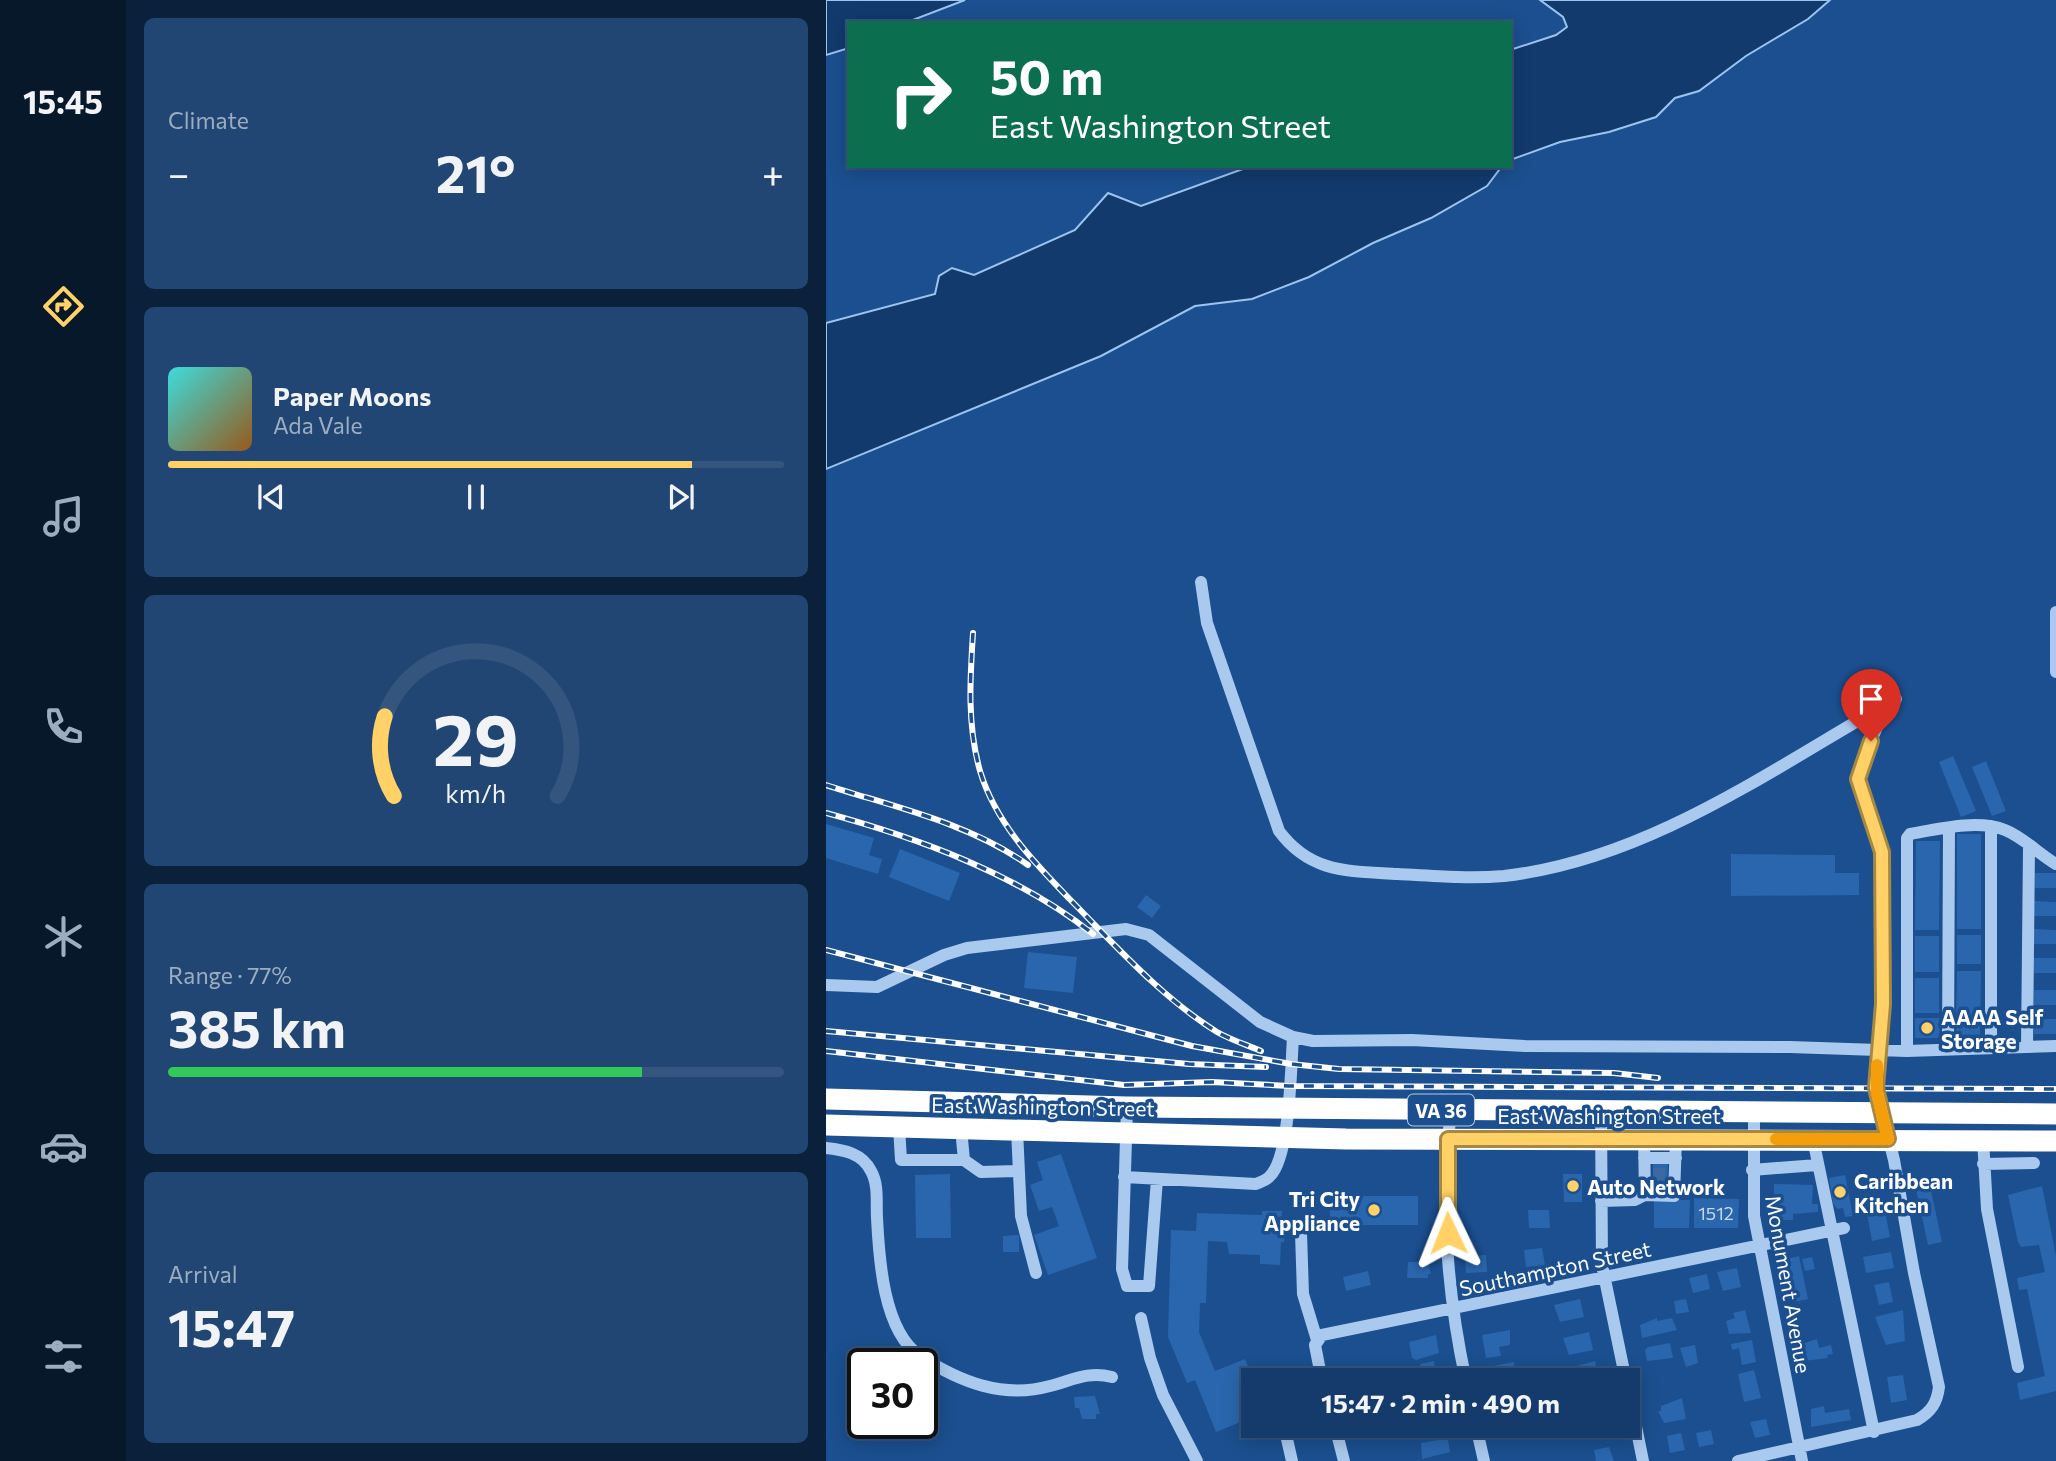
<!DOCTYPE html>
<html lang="en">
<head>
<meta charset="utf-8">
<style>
	:root { --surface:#143b6b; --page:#214673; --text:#f1f3f6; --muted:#9dadc1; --line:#33557e; --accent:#ffd166 }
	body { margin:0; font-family:Commissioner,sans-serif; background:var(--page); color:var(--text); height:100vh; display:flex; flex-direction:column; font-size:26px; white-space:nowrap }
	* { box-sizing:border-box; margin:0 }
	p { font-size:23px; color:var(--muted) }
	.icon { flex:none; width:38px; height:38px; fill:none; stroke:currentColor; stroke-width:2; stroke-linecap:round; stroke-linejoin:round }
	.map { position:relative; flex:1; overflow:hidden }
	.side { display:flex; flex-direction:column; gap:18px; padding:18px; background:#0b203b; width:700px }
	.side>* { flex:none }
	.top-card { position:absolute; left:21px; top:21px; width:665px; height:147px; border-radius:0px; box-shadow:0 4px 18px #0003,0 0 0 2px var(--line); background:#0b6e4f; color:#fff; overflow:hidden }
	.speed { position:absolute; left:21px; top:1348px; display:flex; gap:14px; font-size:35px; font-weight:700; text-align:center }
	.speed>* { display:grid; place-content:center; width:91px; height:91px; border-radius:50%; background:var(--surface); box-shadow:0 4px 18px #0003,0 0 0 2px var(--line); line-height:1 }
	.speed .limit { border:4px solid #111; border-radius:10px; background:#fff; color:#111 }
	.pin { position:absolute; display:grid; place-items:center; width:60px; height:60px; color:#fff; margin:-72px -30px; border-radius:50% 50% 50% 0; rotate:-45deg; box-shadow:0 0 7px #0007 }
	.pin .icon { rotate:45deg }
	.me { position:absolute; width:77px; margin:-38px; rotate:358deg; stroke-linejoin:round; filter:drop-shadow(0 0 5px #0008) }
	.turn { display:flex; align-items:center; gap:24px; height:147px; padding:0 28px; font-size:32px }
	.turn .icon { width:91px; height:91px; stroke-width:2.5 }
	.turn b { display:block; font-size:49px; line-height:60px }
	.big { font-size:52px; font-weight:700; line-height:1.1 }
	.side .widget { flex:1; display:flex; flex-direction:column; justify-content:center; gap:10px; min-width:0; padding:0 24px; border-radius:10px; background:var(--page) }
	.side .dial { align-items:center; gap:0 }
	.dial svg { height:182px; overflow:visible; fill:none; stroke:var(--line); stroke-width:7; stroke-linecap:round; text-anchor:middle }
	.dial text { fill:var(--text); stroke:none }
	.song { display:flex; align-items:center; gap:21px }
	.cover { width:84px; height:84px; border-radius:10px; background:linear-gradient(135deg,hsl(180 70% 55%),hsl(30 70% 35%)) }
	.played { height:7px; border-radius:4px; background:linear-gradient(90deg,var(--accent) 85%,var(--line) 85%) }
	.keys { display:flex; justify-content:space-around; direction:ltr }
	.heat { display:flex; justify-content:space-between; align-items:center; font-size:38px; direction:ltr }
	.charge { height:10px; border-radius:5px; background:linear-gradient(90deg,#34c759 77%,var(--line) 0) }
	.trip { position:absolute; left:415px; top:1368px; width:399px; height:70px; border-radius:0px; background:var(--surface); box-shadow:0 4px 18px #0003,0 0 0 2px var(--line); font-weight:700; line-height:70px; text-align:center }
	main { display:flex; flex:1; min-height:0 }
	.tabs { display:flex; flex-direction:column; width:126px; justify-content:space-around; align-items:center; background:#08182b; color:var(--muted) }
	.tabs .icon { width:49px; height:49px }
	.tabs .selected { color:var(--accent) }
	.tabs b { font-size:32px; color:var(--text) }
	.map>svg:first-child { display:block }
	.water { fill:#123a6d; stroke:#9cc4f0; stroke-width:2 }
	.building { fill:#2a66ad }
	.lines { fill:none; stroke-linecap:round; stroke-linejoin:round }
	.minor-tunnel { stroke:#3d69a0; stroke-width:12; stroke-dasharray:12 6; stroke-linecap:butt }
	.minor { stroke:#a9c9ee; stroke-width:12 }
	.highway { stroke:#fff; stroke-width:21 }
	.rail-casing { stroke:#fff; stroke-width:6 }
	.rail { stroke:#1b4f8f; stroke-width:3.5; stroke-dasharray:10; stroke-linecap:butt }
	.route-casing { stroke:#a68842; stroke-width:18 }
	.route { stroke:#ffd166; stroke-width:12 }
	.slow { stroke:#f59e0b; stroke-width:12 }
	.poi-dot { fill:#ffd166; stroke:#1b4f8f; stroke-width:2.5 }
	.labels { text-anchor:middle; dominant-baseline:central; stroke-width:7; stroke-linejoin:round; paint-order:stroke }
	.number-label { font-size:18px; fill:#cad9ea }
	.shield { fill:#1b4f8f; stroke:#bbcadd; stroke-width:2 }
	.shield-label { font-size:19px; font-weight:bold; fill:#fff }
	.poi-label { font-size:21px; font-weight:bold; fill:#fff; stroke:#1b4f8f; text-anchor:start }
	.street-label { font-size:21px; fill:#fff; stroke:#1b4f8f }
</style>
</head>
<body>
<main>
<nav class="tabs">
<b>15:45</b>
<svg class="icon selected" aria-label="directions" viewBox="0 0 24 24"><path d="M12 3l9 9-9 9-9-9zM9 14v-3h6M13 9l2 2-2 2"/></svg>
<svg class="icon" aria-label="music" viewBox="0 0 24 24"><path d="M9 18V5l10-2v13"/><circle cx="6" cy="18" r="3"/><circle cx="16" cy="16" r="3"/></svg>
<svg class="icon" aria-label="phone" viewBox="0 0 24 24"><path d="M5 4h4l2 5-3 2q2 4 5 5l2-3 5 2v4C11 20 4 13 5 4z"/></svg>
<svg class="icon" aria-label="climate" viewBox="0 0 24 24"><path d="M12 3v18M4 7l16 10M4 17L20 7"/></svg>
<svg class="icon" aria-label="car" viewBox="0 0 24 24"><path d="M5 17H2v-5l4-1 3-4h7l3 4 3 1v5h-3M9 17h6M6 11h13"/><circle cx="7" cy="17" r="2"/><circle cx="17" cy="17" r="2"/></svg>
<svg class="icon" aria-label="filters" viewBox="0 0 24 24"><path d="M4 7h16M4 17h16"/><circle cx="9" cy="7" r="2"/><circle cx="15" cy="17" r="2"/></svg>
</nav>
<section class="side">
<div class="widget"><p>Climate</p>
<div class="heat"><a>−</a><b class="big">21°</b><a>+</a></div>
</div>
<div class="widget">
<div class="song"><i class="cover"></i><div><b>Paper Moons</b><p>Ada Vale</p></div></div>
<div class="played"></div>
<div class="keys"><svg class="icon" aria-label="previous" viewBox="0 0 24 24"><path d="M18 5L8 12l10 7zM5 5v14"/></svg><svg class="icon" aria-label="pause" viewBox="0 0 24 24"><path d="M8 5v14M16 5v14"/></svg><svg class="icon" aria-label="next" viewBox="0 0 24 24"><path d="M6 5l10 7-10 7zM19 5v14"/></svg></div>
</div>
<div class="widget dial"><svg viewBox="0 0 100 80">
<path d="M14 69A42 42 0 1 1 86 69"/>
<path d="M14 69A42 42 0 0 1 10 34" stroke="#ffd166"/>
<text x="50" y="56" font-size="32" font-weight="700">29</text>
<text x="50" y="72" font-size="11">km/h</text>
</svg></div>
<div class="widget"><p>Range · 77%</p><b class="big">385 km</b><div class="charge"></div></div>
<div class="widget"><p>Arrival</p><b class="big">15:47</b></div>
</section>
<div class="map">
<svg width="1230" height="1461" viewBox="0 0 1230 1461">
	<rect width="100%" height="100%" fill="#1b4f8f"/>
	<path class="water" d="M0,0H139L79,23H23V48L0,55Z
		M714,0H1004L982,19L920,56L873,91L849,98L830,117L783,132L734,142L684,160V50L730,35L741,27L737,17Z
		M425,166H676L661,186L605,218L547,243L483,277L426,299L369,306L275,356L0,469V323L109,294L113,276L126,268L148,275L249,230L282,193L315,206Z"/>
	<path class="building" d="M1127,756L1150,811L1135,817L1113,762Z
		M1160,761L1180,811L1166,816L1146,767Z
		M0,824L48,838L43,855L56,859L52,874L0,858Z
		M1131,834H1155V929H1131Z
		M1090,841H1114L1113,930H1089Z
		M74,849L134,873L123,901L63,877Z
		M905,854L1009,855V873H1033V895L905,896Z
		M1209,873H1230V888H1209Z
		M320,895L335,906L326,918L311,907Z
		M1208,901L1230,902V916H1208Z
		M1208,929L1230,930V944H1208Z
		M1131,935H1155V964H1131Z
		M1089,936H1113V972H1089Z
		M202,952L251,957L247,993L198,988Z
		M1208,958H1230V973H1208Z
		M1131,971H1155L1154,1035H1130Z
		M1089,978H1113V1013H1089Z
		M1208,990H1230V1005H1208Z
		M1089,1018H1114L1113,1038H1089Z
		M1208,1019H1230V1034H1208Z
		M235,1154L271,1258L222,1275L208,1235L233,1226L226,1207L213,1211L204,1185L217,1180L211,1162Z
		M827,1161H842L841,1193L827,1192Z
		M124,1174L125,1238H90L89,1175Z
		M737,1174H756V1202H738Z
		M1019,1175L1027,1216L1019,1217L1017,1208L1011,1209L1007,1203L1003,1178Z
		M1102,1177L1116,1242L1102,1245L1088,1180Z
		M948,1184L987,1185L986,1204H992V1212L967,1214V1220H948Z
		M1216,1186L1230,1256V1391L1194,1400L1191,1383L1219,1376L1201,1289L1193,1290L1191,1278L1219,1272L1213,1245L1195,1247L1192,1242L1182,1195Z
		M504,1196H592V1225H504Z
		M868,1198L913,1199L912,1228H868Z
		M828,1200H864L863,1228H828Z
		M702,1210H723L724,1228H703Z
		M436,1211H456L455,1228H462L458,1242H455L454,1265L434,1264V1255L403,1254L401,1242L382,1241L380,1303H374L373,1332L389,1371L419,1359L428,1381L427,1417L390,1432L369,1380L361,1383L342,1337L345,1230L370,1231L371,1213L436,1215Z
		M1059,1211L1064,1237L1046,1241L1041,1214Z
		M193,1235V1252H177V1236Z
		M716,1248L719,1265L700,1267L698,1250Z
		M1065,1252L1068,1268L1040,1273L1037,1257Z
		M660,1255L661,1272L640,1273L639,1256Z
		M973,1256L982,1299L968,1302L957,1260Z
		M986,1257L989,1269L979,1271L976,1259Z
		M582,1262H602L605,1274H602V1278H581Z
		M911,1268L915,1287L897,1291L891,1272Z
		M542,1271L545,1285L520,1291L517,1277Z
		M881,1274L884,1289L867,1293L863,1278Z
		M1063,1282L1067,1302L1053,1305L1048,1285Z
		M754,1299L758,1317L734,1322L728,1305Z
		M860,1299L863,1312L850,1314L848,1301Z
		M919,1310L925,1333L903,1334L900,1321L909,1318L907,1313Z
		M1077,1310L1079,1341L1060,1345L1049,1317Z
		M831,1318V1321L846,1318L851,1330L816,1338L814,1325Z
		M684,1330V1345L673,1347L675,1356L660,1358L656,1335Z
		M763,1332L767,1350L743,1355L737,1338Z
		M610,1335L613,1353L590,1360L586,1358L583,1342Z
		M991,1339L993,1348L1005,1345L1007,1354L1001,1355L1002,1358L978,1361L977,1354L972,1355L970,1346Z
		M926,1340L930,1362L916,1365L913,1348L906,1350L905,1344Z
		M844,1343L847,1358L821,1361L819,1350L822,1347Z
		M869,1345L872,1363L860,1367L854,1348Z
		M608,1361L611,1381H593L590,1370L595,1369L594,1364Z
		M769,1361L773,1379L746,1381L743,1368Z
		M688,1362V1378L665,1381L662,1367Z
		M928,1370L935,1398L918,1402L912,1374Z
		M1077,1375L1081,1400L1065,1403L1061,1377Z
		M96,1392H102V1422H96Z
		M269,1396L274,1414H270V1419H256L253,1408H249L248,1397Z
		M856,1398L860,1419L838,1423L832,1411H835V1406Z
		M998,1406L999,1413L1023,1409L1025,1420L985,1427V1409Z
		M940,1419L944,1435L929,1438L924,1422Z
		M885,1430L888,1444L873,1447L870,1433Z
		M855,1433L859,1450L844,1453L841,1436Z
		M618,1439L622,1440L624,1452L596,1459L595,1443Z
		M783,1447L788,1461H770L768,1450Z"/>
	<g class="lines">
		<path class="minor-tunnel" d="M827,1174H841"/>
		<path class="minor" d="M375,582L381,623L453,831C485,874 524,871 572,874C607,876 643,879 678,876C820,860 943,771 1064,702
			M1230,612V672
			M1165,826V1048
			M0,985L51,987L118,955L141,948L300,929L323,935L434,1022L467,1037L487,1041L586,1040L699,1046L964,1047L1081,1051L1230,1046
			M1201,1047L1203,847
			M1122,1050L1123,829
			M1081,1051V838L1084,834C1112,829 1152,819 1179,830C1197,837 1213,854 1230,864
			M301,1107L296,1269L301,1286H323L331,1179
			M625,1111C614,1200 621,1293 640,1381
			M775,1111L776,1265L800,1381
			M928,1113V1216L976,1461
			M73,1127L75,1160H138L135,1129
			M191,1130L195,1216L210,1273
			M987,1139L1048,1432
			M1157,1139L1161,1209L1192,1367
			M0,1148C18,1150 36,1153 45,1171C53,1185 50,1203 51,1218C53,1258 57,1331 94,1356C134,1382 177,1399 224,1386C247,1380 262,1371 286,1377
			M818,1158H850
			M138,1160L155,1172L191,1171
			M1157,1164L1208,1163
			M926,1170L991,1165
			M298,1177L430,1184C434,1182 441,1180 444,1176C464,1157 465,1066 467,1037
			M819,1195L848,1196L850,1139
			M775,1201L809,1200L819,1195L818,1139
			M475,1233L477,1294L491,1340
			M315,1318L324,1358L337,1395L371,1461
			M496,1381L489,1345L496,1335L1018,1228
			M802,1387L817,1461
			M458,1426L466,1461
			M509,1426L518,1461
			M650,1426L658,1461
			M912,1461L1091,1420C1105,1412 1111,1403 1113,1387L1088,1273L1068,1160L1051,1093L1057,1004L1058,872L1052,834L1032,779L1035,764L1055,718L1070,699"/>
		<path class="highway" d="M0,1099L301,1107L1230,1114
			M0,1125L520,1139L1230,1141"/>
		<g class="rail-casing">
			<path id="rail" d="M147,633C144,679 141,725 154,771C172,831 221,875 263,919C303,960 343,1002 391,1032C405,1040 421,1045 435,1051
				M0,785C68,807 143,823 202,865
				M0,813C92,838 191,874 267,934
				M0,950L366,1046L465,1064L513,1069L788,1073L832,1078
				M0,1031L363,1064L440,1067
				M0,1051L298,1085L386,1082L463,1086L1230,1089"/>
		</g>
		<use href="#rail" class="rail"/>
	</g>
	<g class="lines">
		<g class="route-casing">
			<path id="route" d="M622,1233V1139H1062L1050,1088L1057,1004L1056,852L1032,779L1045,741"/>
		</g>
		<use href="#route" class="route"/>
		<path class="slow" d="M950,1139H1062L1051,1093V1065"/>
	</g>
	<g class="poi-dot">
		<circle cx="1101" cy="1028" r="7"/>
		<circle cx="747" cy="1186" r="7"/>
		<circle cx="1014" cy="1192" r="7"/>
		<circle cx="548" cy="1210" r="7"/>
	</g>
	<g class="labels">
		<g class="number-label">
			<text x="890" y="1213">1512</text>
		</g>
		<rect class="shield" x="582" y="1094.5" width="66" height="31" rx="5"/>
		<g class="shield-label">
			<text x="615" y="1110">VA 36</text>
		</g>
		<g class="poi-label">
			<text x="1115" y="1016">AAAA Self<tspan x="1115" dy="24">Storage</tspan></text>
			<text x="1028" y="1180">Caribbean<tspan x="1028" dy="24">Kitchen</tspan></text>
			<text x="761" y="1186">Auto Network</text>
			<text x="534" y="1198" text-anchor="end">Tri City<tspan x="534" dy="24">Appliance</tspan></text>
		</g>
		<g class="street-label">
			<text transform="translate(217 1106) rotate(1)">East Washington Street</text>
			<text x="783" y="1115">East Washington Street</text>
			<text transform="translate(729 1268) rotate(-12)">Southampton Street</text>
			<text transform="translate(963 1284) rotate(80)">Monument Avenue</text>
		</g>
	</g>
</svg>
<div class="speed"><div class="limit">30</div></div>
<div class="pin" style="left:1045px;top:741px;background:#d93025"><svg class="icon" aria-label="arrive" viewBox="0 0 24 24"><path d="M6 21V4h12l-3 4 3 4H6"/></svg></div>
<svg class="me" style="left:622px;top:1233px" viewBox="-20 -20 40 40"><path d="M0-17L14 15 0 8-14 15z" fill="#ffd166" stroke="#fff" stroke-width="4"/></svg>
<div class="trip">15:47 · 2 min · 490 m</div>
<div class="top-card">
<div class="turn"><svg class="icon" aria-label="right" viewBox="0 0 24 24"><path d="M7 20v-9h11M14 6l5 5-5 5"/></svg><div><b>50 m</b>East Washington Street</div></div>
</div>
</div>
</main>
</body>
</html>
